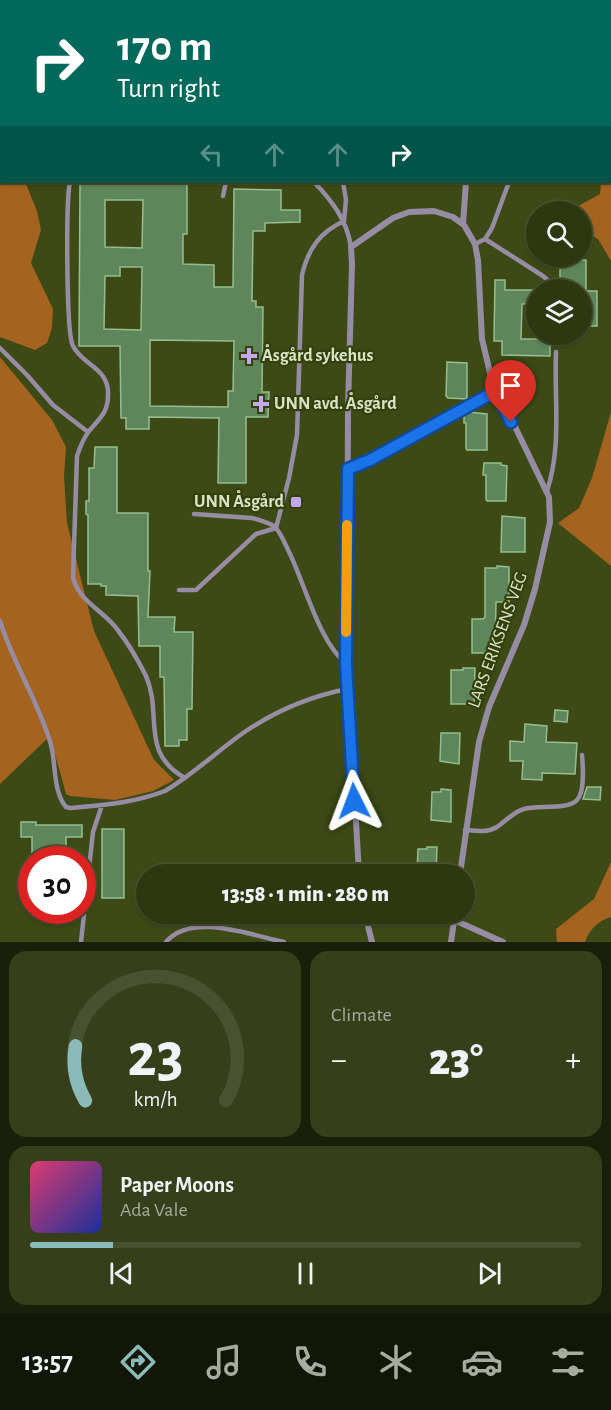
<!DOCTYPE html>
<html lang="en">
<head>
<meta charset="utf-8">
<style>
	:root { --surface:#2e3810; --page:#363f19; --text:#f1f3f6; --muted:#a7ac9f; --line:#495230; --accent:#8bbbb9 }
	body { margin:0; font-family:"Alegreya Sans",sans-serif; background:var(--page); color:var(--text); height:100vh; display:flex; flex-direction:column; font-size:22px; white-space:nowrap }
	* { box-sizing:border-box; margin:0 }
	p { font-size:20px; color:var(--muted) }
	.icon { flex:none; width:33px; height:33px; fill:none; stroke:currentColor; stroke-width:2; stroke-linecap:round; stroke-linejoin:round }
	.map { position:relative; height:942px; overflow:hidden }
	.side { display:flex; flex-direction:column; gap:9px; padding:9px; background:#191f09; flex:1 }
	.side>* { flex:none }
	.guide { position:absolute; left:0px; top:0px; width:612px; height:183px; box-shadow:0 2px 4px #0004,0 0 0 2px var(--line); background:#00695c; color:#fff; overflow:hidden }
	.tools { position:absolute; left:526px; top:201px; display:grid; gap:12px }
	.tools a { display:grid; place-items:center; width:66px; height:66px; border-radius:50%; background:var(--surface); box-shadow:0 2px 4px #0004,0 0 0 2px var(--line); font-size:30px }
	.speed { position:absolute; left:18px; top:846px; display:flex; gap:12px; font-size:30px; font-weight:700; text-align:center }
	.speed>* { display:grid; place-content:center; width:78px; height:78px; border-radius:50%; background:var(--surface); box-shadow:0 2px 4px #0004,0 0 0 2px var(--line); line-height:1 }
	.speed .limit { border:9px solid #d22; background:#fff; color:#111 }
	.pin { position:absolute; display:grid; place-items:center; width:51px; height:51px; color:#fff; margin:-62px -26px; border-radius:50% 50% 50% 0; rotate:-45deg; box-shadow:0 0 6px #0007 }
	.pin .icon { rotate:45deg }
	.me { position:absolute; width:66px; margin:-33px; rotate:357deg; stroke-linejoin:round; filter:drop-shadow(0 0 4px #0008) }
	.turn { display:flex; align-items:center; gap:21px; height:126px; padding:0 18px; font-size:27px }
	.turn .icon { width:78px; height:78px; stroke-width:2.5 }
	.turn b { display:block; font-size:42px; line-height:51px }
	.lanes { display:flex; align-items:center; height:57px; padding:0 18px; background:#0003; justify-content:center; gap:30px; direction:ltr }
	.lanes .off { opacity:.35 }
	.big { font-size:45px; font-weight:800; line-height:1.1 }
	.side .tile { flex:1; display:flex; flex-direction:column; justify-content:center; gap:9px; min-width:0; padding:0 21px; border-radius:18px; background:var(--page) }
	.side .dial { align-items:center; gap:0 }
	.dial svg { height:156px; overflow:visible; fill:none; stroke:var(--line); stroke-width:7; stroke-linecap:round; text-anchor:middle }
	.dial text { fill:var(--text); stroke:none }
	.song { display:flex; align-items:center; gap:18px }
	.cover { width:72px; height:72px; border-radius:9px; background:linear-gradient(135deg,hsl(340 70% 55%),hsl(230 70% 35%)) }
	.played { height:6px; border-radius:3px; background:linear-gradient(90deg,var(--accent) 15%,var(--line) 15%) }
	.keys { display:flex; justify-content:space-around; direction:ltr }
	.heat { display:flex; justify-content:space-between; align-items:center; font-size:33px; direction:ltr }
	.side .tiles { flex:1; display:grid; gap:9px; grid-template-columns:1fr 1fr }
	.tile:last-child { grid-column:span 2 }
	.trip { position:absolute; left:136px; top:864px; width:339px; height:60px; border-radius:30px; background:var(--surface); box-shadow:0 2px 4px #0004,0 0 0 2px var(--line); font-weight:800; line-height:60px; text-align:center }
	.dock { display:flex; height:96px; justify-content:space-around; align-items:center; background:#121606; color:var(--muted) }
	.dock .icon { width:42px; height:42px }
	.dock .on { color:var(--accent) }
	.dock b { font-size:27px; color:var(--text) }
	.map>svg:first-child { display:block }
	.forest { fill:#a4641f }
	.building { fill:#5f865b; stroke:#95be90; stroke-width:1.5; fill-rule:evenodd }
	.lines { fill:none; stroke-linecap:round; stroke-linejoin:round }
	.lane { stroke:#968da4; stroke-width:4.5 }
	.street { stroke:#968da4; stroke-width:6 }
	.route-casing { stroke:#114b97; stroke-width:15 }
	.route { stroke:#1a73e8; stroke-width:10 }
	.slow { stroke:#f59e0b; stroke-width:10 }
	.poi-dot { fill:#c4a7f1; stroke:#334009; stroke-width:2 }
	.labels { text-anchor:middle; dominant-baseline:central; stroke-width:4.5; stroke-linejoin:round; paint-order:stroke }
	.poi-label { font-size:18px; font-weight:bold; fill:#dae3c7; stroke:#334009; text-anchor:start }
	.street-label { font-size:18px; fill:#dae3c7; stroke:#334009 }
</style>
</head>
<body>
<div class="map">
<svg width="611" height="942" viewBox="0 0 611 942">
	<rect width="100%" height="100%" fill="#3d4a16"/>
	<path class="forest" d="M0,45H1L2,182H27L26,184L37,211L41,230L31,263L53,309L52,328L47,343L35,350L0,337Z
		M611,108V261L598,239L582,230V212L569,211L600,194L601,182H610Z
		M0,357L52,420L66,447L64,477L67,523L94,631L154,760L174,780L153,791L115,800L70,796L66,794L50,736L0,784Z
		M611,412V566L558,523L579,508L592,478Z
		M611,862V917C599,920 589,930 585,942H557L556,929L594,899Z"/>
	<path class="building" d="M80,182H173V183L187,184V234H183V264L214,265V287H233L234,189L281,190V210H300V222L265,223V231H253L252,301H256V307H263L262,392H269L268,417H246V483H218L219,418L149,417V429H126V418H121L120,346H79ZM105,200H143L142,248L105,247ZM120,267H142L141,330L104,329L105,276H120ZM150,340L234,341L233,391H228V407L150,406Z
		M560,260H586V290H560Z
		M495,280H505V290H537V304H522L521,339H550V356L502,355V341H494Z
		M582,291H597V326H582Z
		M447,362L467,363V399L448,398L446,396Z
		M468,412L487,414V450H467L466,448V423H464V414Z
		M95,447H117V513H148V571H150L148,617H175L174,632H193L192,709H187V740H179V746H165L164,677H160V646H139L138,596L106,595V586H101V584H88V515L86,514V501H89V468H94Z
		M484,463H501V465L507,466L506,501H487L486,499V475H483Z
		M502,516L525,518V552H501Z
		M497,566L509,567V602H496L495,653H472V619H483L485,617V568H497Z
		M463,668H475L474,704H451V670H463Z
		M555,710L568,711L567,722L554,721Z
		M525,724L547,726L546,742L577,743L575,774L542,773V780L522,779L523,761H510V741L524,742Z
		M441,733H460L459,764L440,761Z
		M587,787H601L600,800L583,799Z
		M441,789L451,790V822L431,820L432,792H441Z
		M21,822H36V825H82V837H66V860H32V837H21Z
		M102,829H124V898H102Z
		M427,847H437L436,874H417L418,849H427Z"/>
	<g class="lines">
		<path class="lane" d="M106,0V2
			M279,0V2
			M86,2L88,0
			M212,2L213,0
			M600,2V0
			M0,29H2
			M70,182C66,199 66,333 73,346C83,366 110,368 108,396C108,413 98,420 89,431C83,439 80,447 77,456L73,577C78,601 104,611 117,629C128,643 138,660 146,676C163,715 139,752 185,778
			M314,182C332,201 347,220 351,247
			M223,196L226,182
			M485,239L543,276L554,286
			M475,244L485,239L492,228L509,182
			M0,348L27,375L53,405L88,432
			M348,469L370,461L496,391
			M547,491C562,446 554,398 556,352
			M194,514L252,518C260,520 267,522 274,526C281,532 286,546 290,554C305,585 320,644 347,664
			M276,528L289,478L297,435L302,275C308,249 320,232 344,221L346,200L343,182
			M179,590H196L256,534L276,528
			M0,621C13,664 39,702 51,745C56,764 53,792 66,807L70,808C102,805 134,803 165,791C194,774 218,750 246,731C276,711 312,696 347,689
			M465,830C476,831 487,833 497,827C506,821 513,812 524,809C538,805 568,810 577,800C585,792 583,767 582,755
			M81,942L93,832L102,805
			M166,942C191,912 250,935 284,942"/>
		<path class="street" d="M501,2V0
			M610,90H611
			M463,224L466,182
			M359,874L347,664L348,408L352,264L351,247L393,218L409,212L434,211L453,217L464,225L475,244L478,260L482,339L491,377L549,497L550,522L535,589L524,625L489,707L479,742L460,874
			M365,914L372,942
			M454,920L503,942
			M451,942L455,914"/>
	</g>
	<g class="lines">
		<g class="route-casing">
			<path id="route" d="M354,801L346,664L348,469L370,460L496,391L511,422"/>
		</g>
		<use href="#route" class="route"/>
		<path class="slow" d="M346,632L347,525"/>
	</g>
	<g class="poi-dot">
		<path d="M246 347h6v6h6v6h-6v6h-6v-6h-6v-6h6z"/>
		<path d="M258 395h6v6h6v6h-6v6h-6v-6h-6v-6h6z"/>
		<rect x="290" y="496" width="12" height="12" rx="3"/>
	</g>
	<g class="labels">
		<g class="poi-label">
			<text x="262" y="356">Åsgård sykehus</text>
			<text x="274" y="404">UNN avd. Åsgård</text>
			<text x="284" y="502" text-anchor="end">UNN Åsgård</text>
		</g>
		<g class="street-label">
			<text transform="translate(498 640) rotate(-70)">LARS ERIKSENS VEG</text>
		</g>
	</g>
</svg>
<div class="tools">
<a><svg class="icon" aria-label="search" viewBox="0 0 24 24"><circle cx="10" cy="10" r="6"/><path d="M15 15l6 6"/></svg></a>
<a><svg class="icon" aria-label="layers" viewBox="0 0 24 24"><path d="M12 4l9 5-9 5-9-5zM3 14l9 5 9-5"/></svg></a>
</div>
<div class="speed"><div class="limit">30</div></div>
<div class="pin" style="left:511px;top:422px;background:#d93025"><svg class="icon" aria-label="arrive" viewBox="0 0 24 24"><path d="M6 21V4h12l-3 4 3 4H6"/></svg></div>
<svg class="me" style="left:354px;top:801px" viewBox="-20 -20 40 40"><path d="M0-17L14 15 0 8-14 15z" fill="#1a73e8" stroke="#fff" stroke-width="4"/></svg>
<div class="trip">13:58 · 1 min · 280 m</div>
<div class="guide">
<div class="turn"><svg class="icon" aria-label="right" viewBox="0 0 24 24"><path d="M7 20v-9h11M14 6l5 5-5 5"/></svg><div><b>170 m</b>Turn right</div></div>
<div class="lanes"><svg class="icon off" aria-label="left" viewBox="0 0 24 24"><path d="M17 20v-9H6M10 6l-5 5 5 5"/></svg><svg class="icon off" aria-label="ahead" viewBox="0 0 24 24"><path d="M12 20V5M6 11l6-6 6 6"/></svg><svg class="icon off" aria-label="ahead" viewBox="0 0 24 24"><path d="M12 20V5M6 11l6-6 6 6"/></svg><svg class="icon" aria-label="right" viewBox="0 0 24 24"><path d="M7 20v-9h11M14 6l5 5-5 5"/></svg></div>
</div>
</div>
<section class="side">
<div class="tiles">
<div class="tile dial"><svg viewBox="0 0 100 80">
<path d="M14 69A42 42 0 1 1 86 69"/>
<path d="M14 69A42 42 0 0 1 9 41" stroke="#8bbbb9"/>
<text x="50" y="56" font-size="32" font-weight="700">23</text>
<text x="50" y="72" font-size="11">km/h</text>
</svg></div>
<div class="tile"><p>Climate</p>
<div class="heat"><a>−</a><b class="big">23°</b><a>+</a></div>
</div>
<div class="tile">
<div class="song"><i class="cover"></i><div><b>Paper Moons</b><p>Ada Vale</p></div></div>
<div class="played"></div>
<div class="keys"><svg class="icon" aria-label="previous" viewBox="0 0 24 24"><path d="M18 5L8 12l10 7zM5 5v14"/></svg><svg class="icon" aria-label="pause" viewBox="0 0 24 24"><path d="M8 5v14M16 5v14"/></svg><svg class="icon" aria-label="next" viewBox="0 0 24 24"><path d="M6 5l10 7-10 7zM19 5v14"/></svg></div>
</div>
</div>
</section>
<nav class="dock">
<b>13:57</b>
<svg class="icon on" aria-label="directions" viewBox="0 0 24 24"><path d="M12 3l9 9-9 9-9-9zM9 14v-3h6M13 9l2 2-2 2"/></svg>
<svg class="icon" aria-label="music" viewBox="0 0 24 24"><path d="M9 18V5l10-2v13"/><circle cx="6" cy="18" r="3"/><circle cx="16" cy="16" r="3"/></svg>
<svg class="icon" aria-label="phone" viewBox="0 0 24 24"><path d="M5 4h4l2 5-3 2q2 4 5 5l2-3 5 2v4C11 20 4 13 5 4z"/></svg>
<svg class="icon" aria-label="climate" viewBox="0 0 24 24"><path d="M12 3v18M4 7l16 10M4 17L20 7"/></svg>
<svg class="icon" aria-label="car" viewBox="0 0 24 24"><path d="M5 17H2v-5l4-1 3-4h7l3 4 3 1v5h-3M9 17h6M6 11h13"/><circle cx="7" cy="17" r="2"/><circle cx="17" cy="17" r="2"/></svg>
<svg class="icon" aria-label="filters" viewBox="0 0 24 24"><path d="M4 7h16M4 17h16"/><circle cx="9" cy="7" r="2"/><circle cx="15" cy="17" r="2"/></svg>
</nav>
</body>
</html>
